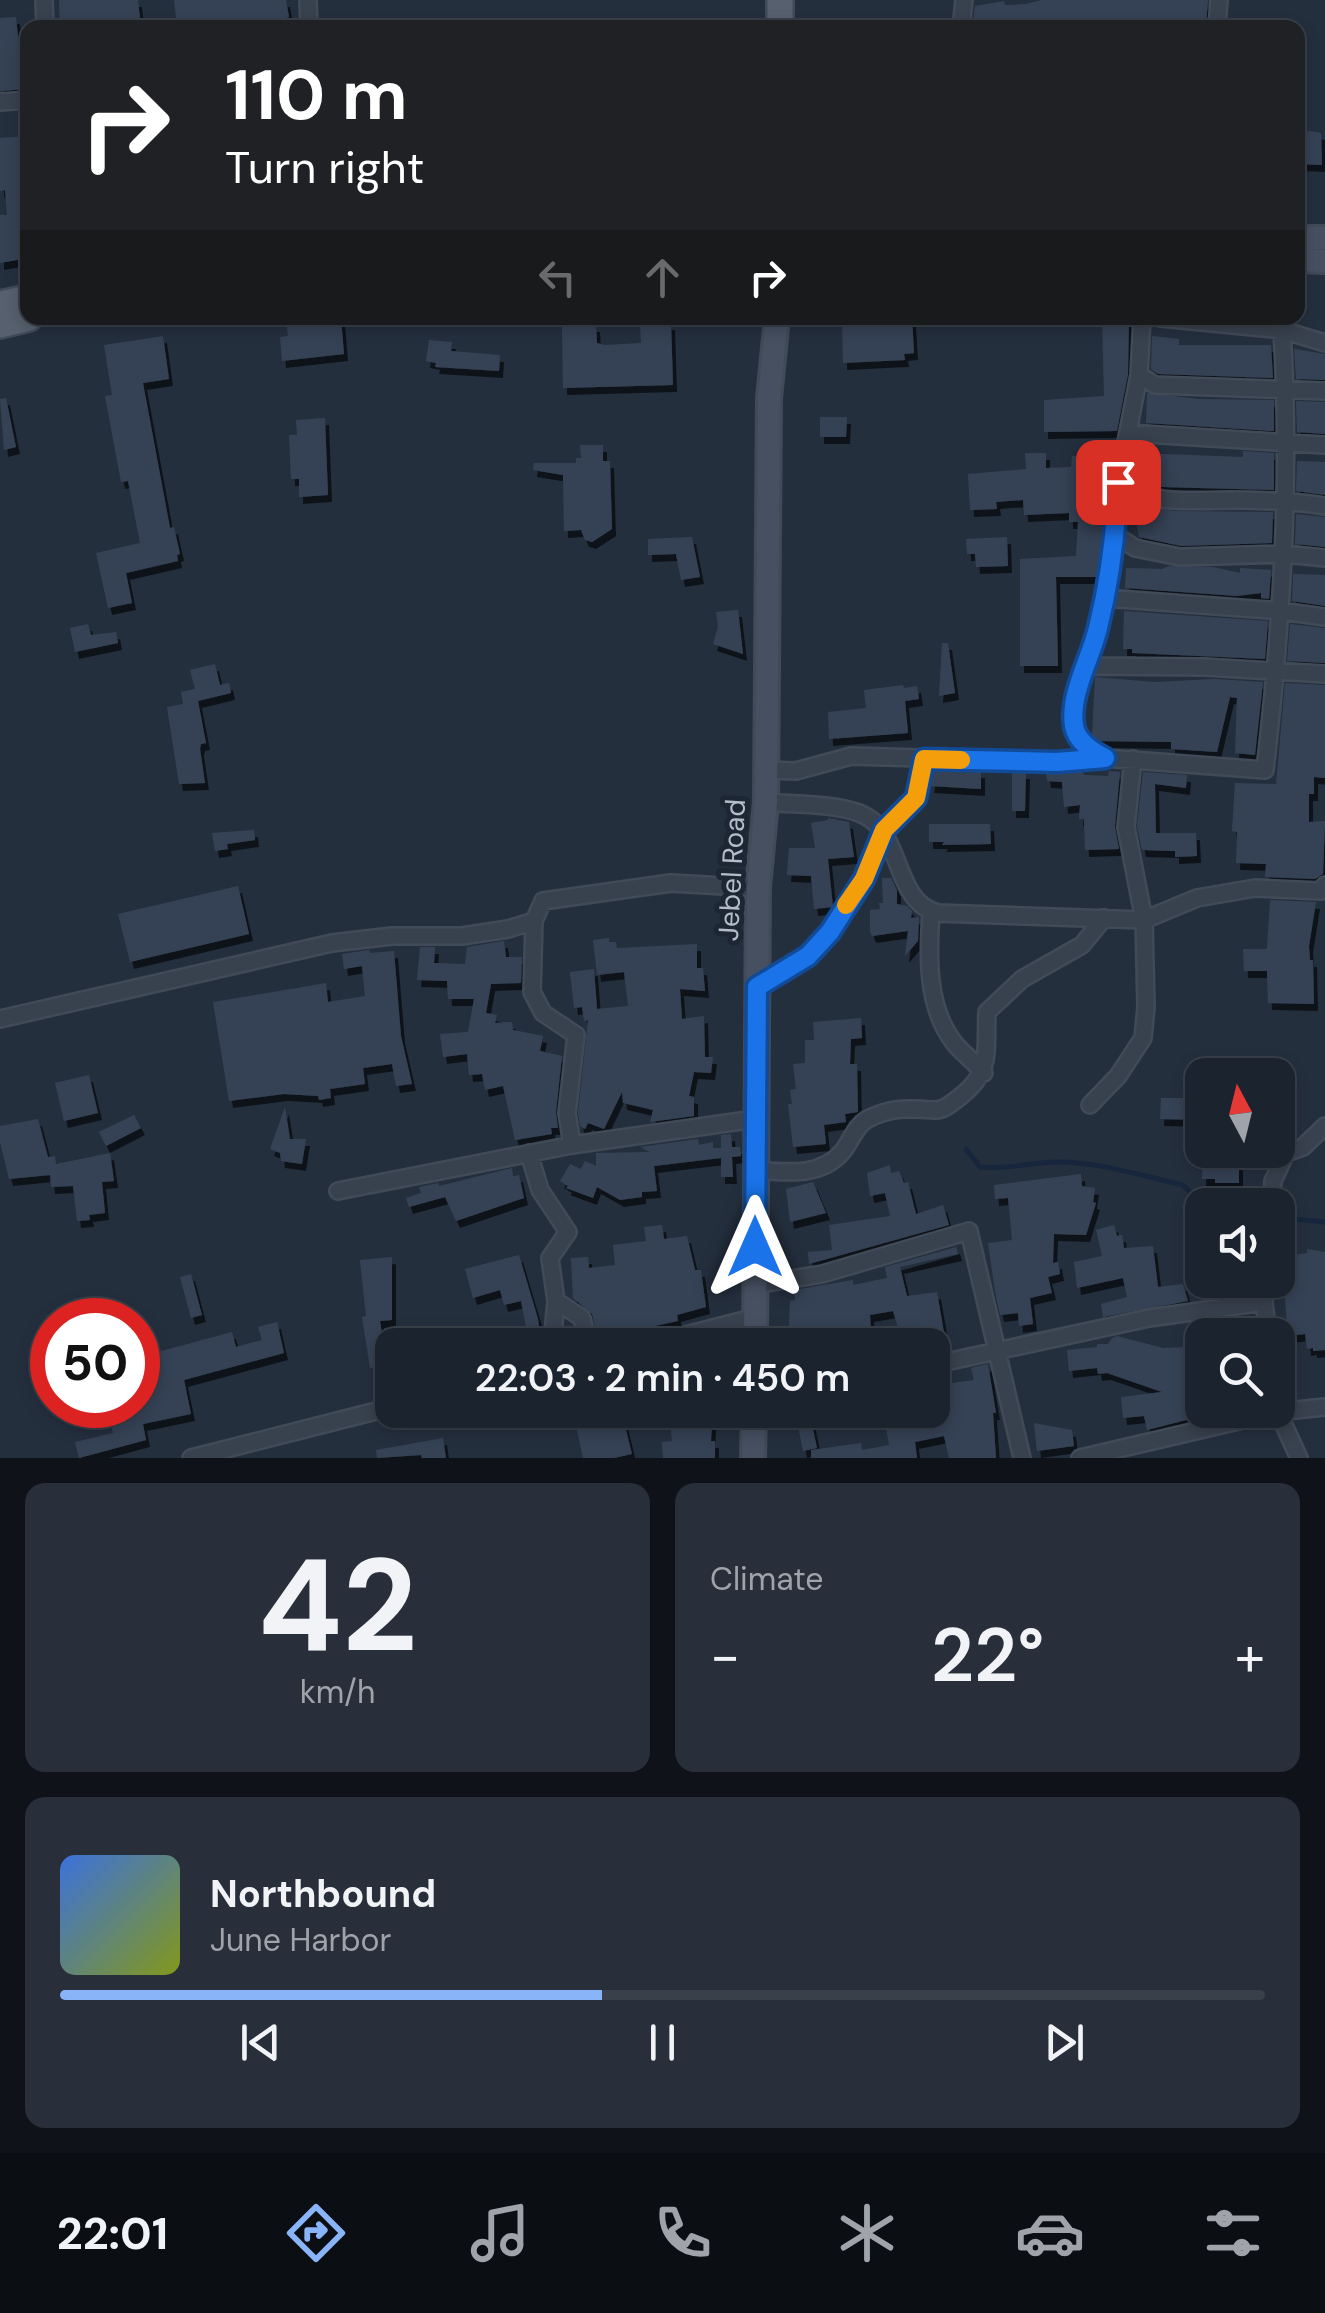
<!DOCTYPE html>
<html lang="en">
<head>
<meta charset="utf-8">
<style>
	:root { --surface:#1b232e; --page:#282f3a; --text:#f1f3f6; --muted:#a0a4aa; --line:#39404a; --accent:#8ab4f8 }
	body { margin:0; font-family:"DM Sans",sans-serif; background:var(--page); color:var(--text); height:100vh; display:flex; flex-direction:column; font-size:38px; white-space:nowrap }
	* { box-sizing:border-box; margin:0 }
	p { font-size:32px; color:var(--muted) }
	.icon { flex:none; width:55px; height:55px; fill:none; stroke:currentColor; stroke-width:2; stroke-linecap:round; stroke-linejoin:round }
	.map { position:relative; height:1458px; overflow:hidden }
	.sheet { display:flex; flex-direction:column; gap:25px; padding:25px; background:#0f1319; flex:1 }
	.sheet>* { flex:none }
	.banner { position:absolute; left:20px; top:20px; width:1285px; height:305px; border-radius:20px; box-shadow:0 5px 15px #0003,0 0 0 2px var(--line); background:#202124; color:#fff; overflow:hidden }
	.needle { width:65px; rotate:353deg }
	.buttons { position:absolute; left:1185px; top:1058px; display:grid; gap:20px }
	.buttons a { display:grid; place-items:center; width:110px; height:110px; border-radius:20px; background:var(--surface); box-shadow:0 5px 15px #0003,0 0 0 2px var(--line); font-size:50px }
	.speed { position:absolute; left:30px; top:1298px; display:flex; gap:20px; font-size:50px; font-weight:700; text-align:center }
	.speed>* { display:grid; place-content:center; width:130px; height:130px; border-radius:50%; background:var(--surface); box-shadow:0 5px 15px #0003,0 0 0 2px var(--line); line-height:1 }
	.speed .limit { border:15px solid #d22; background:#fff; color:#111 }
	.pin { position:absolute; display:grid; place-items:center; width:85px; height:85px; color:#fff; margin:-42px; border-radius:20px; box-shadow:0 5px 15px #0006 }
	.me { position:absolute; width:110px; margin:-55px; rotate:0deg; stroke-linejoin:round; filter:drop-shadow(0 0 8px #0008) }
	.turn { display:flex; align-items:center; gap:35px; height:210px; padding:0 40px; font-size:45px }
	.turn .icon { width:130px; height:130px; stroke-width:2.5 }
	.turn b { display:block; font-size:70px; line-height:85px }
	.lanes { display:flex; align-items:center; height:95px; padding:0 40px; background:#0003; justify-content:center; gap:50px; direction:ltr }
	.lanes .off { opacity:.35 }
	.big { font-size:75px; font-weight:600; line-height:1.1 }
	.sheet .widget { flex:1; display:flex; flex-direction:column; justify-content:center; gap:15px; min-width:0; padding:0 35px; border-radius:20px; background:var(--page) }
	.sheet .dial { align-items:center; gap:0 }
	.dial b { font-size:130px; line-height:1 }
	.song { display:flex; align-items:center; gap:30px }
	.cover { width:120px; height:120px; border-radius:15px; background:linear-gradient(135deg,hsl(220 70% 55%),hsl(70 70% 35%)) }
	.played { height:10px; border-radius:5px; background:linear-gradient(90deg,var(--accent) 45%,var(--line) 45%) }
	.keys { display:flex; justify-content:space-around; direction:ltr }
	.heat { display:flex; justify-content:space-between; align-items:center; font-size:55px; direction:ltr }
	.sheet .tiles { flex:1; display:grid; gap:25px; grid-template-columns:1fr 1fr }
	.widget:last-child { grid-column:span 2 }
	.trip { position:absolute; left:375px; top:1328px; width:575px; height:100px; border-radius:20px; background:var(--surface); box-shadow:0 5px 15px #0003,0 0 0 2px var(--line); font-weight:600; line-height:100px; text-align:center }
	.menu { display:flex; height:160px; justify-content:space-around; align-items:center; background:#0b0e12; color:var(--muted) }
	.menu .icon { width:70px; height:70px }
	.menu .selected { color:var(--accent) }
	.menu b { font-size:45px; color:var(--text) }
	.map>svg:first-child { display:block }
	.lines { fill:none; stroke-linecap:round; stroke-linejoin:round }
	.stream { stroke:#17263c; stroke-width:5 }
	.building { fill:#364354; filter:url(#shadow) }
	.street-casing { stroke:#414a57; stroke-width:20 }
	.secondary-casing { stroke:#414a57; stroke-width:28 }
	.primary-casing { stroke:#414a57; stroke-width:30 }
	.street { stroke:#38414e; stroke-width:15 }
	.secondary { stroke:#465061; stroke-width:22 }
	.primary { stroke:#56606e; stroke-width:25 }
	.route-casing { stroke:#114b97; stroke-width:25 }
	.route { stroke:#1a73e8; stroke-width:18 }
	.slow { stroke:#f59e0b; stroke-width:18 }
	.labels { text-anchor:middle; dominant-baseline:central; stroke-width:10; stroke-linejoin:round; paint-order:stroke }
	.street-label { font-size:28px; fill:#b4bcc9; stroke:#1d2633 }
</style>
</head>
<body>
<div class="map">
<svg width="1325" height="1458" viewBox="0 0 1325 1458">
	<defs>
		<filter id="shadow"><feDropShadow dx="4" dy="7" stdDeviation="0" flood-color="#0009"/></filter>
	</defs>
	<rect width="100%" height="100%" fill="#242f3e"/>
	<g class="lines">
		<path class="stream" d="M966,1149L980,1167C1008,1170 1031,1162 1058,1162C1100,1162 1142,1176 1183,1185L1191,1193L1196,1208L1202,1212
			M1278,1221L1282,1218L1325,1222"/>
	</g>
	<path class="building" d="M59,0H138L141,28H60Z
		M174,0H286L289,17L259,28H218V20L177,25Z
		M1041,0H1208L1206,26L972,28L975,6L1004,1L1005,5L1026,4Z
		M16,17L20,56H28V89L0,91V18Z
		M1310,131L1321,133L1322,165L1298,164V132Z
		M28,136V258L0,263V215H7L5,190L0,191V138Z
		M341,318L344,354L282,361L280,337L288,336L286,319Z
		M842,318H912L914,353L904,354L905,360L843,363Z
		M1102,318H1129L1128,374L1117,431L1044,432V400L1104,396Z
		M671,323L673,385L563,388L562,326L596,325L597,343L605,345L641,343L640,324Z
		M163,336L169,379L143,383L170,528L174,527L180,554L177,555L178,561L126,573L132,603L108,608L96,553L140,543L128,481L121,482L105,396L112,395L104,345Z
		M1152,336L1179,339V345H1271L1273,378L1158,374L1151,369Z
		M429,340L452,342L451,351L500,355L499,371L435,367L436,363L426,361Z
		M1294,349L1325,354V380L1296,379Z
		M1147,393L1198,399L1274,400V431L1146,423Z
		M6,398L16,447L4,450L0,399Z
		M1296,401L1325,402V434L1297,432Z
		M820,417H847L846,437H820Z
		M325,418L328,495L299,497V479H291L289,435H297L296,420Z
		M580,445H603V461H610L612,529L592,542L585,540L581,530L564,531L563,475L533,470L534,463H576V458H581Z
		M1243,451L1274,453V490L1162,487L1137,480V469H1132L1135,453L1243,457Z
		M1025,453H1046V468L1071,467L1072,456L1107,457V453H1112L1098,577H1056L1058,666H1020V559L1076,556L1078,522H1069V513L1024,515L1023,500L996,502L997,509L970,510L968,474L1026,469Z
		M1297,461L1325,462V495L1296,491Z
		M1133,503L1173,511L1273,512L1272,543L1181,546L1139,537Z
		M1296,514L1325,517V547L1295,544Z
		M692,537L700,577L681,580L676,554L648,555V539Z
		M1007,537L1008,566L976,567L975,554H967L966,539Z
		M1169,566L1213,567L1240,573V568L1271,570L1269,599L1261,598V593L1237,596L1125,588L1126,568L1162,569Z
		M1293,574L1325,575V606L1292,601Z
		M738,610L743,654L713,644L718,627L716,612Z
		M1124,611L1268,621L1265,659L1132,653V649H1123Z
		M88,624L91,635L116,632L118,643L75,652L70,628Z
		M1290,624L1325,628V663L1287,661Z
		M942,643H948L955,693L939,696Z
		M215,664L220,685L229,683L231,693L198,701L206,743L201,744L200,749L205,783L179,784L167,707L183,704L181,692L195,689L190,670Z
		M1095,677L1154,682L1215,679L1263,682L1255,755L1235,753L1237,698L1230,697L1217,752L1171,749V742L1097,741L1092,736Z
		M1285,683L1325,685V778L1314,777V794H1309V822L1325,821L1323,874L1315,879L1265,877L1266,864L1236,863L1237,832L1232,831L1235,783L1276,784Z
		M903,685L904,688L917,686L919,699L905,701L908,733L829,739L828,712L866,708L864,690Z
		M933,770L981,771V789L930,786Z
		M1080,771L1085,775L1108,776L1109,771L1120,772L1115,826L1119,849L1085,850L1084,819H1079L1080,805L1064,807L1062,782L1047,781L1046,773Z
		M1012,772H1026L1025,811H1012Z
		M1143,772L1187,775L1186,788L1155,784L1156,833H1196L1197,856L1175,857V851L1142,850L1137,826Z
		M828,818L849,822L854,857L828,859L833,907L814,909L811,876L787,875L789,848H815L811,823L828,820Z
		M929,824H990L991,844L942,845L944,842H929Z
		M254,830L255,840L227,844L228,849L215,851L212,833Z
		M882,878H891L897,890V904L907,906L912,911L911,918L919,917L918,941L905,956L908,931L872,936L870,931V910L880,909L879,903H883Z
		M238,886L249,934L130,962L118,914Z
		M1270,900L1316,902L1309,946L1310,960H1313L1314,1004L1268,1003L1267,971H1244L1243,949H1267Z
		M609,938V942H616L617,948L697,944V968H703L705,991L680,989L682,1019L704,1016L705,1057H713L711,1073L694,1072L689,1096L694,1097V1116L650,1122L653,1110L623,1103L622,1092L604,1129L588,1123L585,1129L580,1126L578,1113L588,1020L584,1021L582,1007L574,1008L570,972L594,969L597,1009L628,1006L624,972L597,975L593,940Z
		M504,941L506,957H522L521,983L491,984L486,1013L497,1015L495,1023L512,1022L513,1030L543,1036L540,1051L562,1056L556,1112L558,1128H551L552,1134L515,1140L503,1086L485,1090L482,1074L469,1075L467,1054L443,1057L440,1034L468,1032L474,999H448L447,981L417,980L420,947H435L434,963L465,964L467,947Z
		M369,950L370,953L394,951L401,1036L412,1084L396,1086L392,1064L363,1068L365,1084L330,1089L331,1098L319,1100L318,1096L284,1094L229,1101L213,1002L326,983L328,1002L365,996L362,966L344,969L342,954Z
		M861,1018L862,1038L851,1039L850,1064H857L858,1112L845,1114L846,1122L824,1125L826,1144L793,1147L788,1104H792L790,1090L796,1089L793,1064L805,1063V1040H814L813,1022Z
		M89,1075L98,1113L64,1121L55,1083Z
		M1161,1098H1202V1120L1160,1119Z
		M285,1107L290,1139H306L302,1164L281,1161L280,1153L270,1149Z
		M134,1115L141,1128L106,1146L99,1132Z
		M38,1119L48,1157L55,1156L56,1164L110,1153L114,1181L102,1182L105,1213L89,1215L90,1220L77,1221L73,1186L51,1187L50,1175L9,1179L0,1142V1126Z
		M731,1134L732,1147H740L741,1156L732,1157L733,1177H721V1158L654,1166L657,1191L642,1192V1197L620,1200L597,1187L593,1198L566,1188L568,1186L560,1181L570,1164L581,1169L585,1161L596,1166V1153L650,1152L640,1147L698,1139L699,1145L713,1142V1148H721V1135Z
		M1203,1158H1239V1183H1215V1179H1202Z
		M890,1165L891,1173L899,1171L904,1183L908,1182L916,1214L943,1205L949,1225L809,1264L808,1252L832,1250L829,1225L890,1216L885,1193L870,1196L867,1173Z
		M512,1168L513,1176L519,1175L524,1198L456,1221L445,1197L409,1207L406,1198L421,1193L419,1187L438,1183L439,1186Z
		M1081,1174L1082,1186L1095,1188L1093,1202L1096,1203L1086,1235L1054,1234L1053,1263L1058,1262L1060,1274L1048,1277L1052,1293L1030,1298L1033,1324L1019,1326L1018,1313L1000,1315L995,1291L988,1243L1012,1240L1008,1198L995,1199L994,1185Z
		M813,1182L826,1213L790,1222L786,1189Z
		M662,1225L664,1239L687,1236L695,1270H701L706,1307L677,1315L678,1321L598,1338L592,1314L573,1298L571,1258L588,1257L589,1268L615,1265L613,1245L646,1241L644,1227Z
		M1114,1225L1117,1236L1122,1235L1124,1248L1153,1246L1158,1287L1183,1284L1188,1301L1103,1317L1101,1304L1127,1297L1123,1278L1077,1288L1074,1262L1102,1256L1096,1230Z
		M956,1247L958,1254L900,1267L907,1296L937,1292L947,1350L933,1353L932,1345H903L893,1311L870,1315L872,1345H852L851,1339L824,1345H788L790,1301L795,1300L794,1290L853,1280V1285L887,1278L885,1267Z
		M1307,1249L1325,1252V1350L1313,1351V1348L1307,1349L1305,1334L1288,1336L1284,1287L1287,1286L1282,1257L1307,1253Z
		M519,1255L538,1319L541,1340L529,1342L521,1301L504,1305L500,1290L473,1298L465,1269Z
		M392,1257V1320L380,1321L387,1366L370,1368L362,1317L366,1316L360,1260Z
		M191,1274L202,1315L191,1318L180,1277Z
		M277,1322L284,1353L184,1380L191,1414L143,1424L146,1440L79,1458L75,1442L113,1433L107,1405H138V1373L162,1367L158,1352L232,1332L236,1347L262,1340L258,1327Z
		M1117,1336L1163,1348L1186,1347V1362L1202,1361V1416L1147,1430L1144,1416L1123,1418L1121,1397L1162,1392L1107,1373L1098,1374L1097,1368L1069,1371L1067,1350L1097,1347V1344H1108L1112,1338Z
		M988,1364L996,1413H993L996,1458H949L944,1436L915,1442L917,1458H811V1450L861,1443L862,1450L889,1445L883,1410H900L902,1419L932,1410V1379L944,1377L945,1384L974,1380L971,1368Z
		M621,1410L632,1454L614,1458H583L577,1430L602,1423L600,1414Z
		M669,1410H713L711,1441H715V1458H663L662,1442L672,1441Z
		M795,1410H809L817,1448L803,1451Z
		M1034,1423L1072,1430L1074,1446L1037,1451Z
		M443,1438L446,1458H422L421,1455L377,1458L376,1450Z"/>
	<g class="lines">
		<g class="street-casing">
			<path id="street" d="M44,0L45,28
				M308,0L309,28
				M961,28L964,0
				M1217,28L1219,0
				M0,102L28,100
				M1142,318L1139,375L1118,483L1114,557L1097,633L1075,706L1074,728L1086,747L1105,758L1265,770C1282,623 1291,478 1282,330
				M1160,318L1282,330L1325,343
				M1139,375L1155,385L1325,391
				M1128,433L1325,445
				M1118,483C1159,506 1186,500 1231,500C1263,500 1293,501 1325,506
				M1114,534L1135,548L1180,557L1285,554L1325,558
				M1105,598L1281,611L1325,617
				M1086,666L1204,667L1325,674
				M766,770L796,771L851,756L1057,762L1105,758
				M766,802C795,805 831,803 859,813C904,829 892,902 938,913L1144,920L1197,898L1255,888L1321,891L1325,885
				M931,912C928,955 926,1008 955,1044C964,1054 975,1063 984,1073
				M534,921L532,992L543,1013L576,1035L567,1113L572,1145
				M757,987L808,957L829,933L864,879L884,830L916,798L924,759
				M0,1019L332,943L392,936H462L508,929L534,921L543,901L671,883L758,888
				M1090,1105L1118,1076L1143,1038L1146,1007L1144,920L1126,827L1133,759
				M529,1153L540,1190L568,1232L550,1258L556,1301L552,1345
				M755,1170C784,1172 821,1178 843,1151C851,1141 855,1127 866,1120C889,1107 909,1108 934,1110C944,1111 953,1102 961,1096C993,1071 985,1050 987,1012L1022,979L1082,945L1104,918
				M338,1191L572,1145L755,1119
				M1271,1205L1273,1181L1286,1153L1303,1147L1325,1126
				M755,1285L822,1274L969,1231L1022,1458
				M556,1301L582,1318L588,1345
				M1264,1302L1266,1280
				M647,1345L756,1317
				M932,1365L1149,1318L1264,1302L1268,1335
				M1277,1410L1299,1458
				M191,1458L392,1407
				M1080,1458L1277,1412L1325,1407"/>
		</g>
		<g class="secondary-casing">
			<path id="secondary" d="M1298,238H1325
				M1298,260L1325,261
				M755,1345L758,888L766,802L769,398L777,318
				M753,1458L754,1410"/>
		</g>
		<g class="primary-casing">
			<path id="primary" d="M780,0V28
				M0,304L28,298
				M0,325L29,318"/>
		</g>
		<use href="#street" class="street"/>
		<use href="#secondary" class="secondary"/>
		<use href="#primary" class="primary"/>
	</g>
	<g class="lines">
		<g class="route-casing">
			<path id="route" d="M755,1247L757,987L808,956L830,932L864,879L884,830L916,798L924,759L1057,762L1105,758C1092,751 1077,742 1074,726C1069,694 1091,658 1098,628C1110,580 1116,532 1118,482"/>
		</g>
		<use href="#route" class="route"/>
		<path class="slow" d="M846,905L864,879L884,830L916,798L924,759L961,760"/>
	</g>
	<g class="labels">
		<g class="street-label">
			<text transform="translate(732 870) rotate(-87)">Jebel Road</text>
		</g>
	</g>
</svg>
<div class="buttons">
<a><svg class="needle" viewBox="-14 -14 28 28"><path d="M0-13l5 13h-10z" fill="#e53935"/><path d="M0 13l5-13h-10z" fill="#a0a4aa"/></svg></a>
<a><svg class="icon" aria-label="sound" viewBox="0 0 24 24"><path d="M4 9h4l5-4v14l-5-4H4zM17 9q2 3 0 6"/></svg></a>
<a><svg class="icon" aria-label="search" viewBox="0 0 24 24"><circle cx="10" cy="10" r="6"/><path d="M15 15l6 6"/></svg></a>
</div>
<div class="speed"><div class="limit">50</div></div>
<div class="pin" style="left:1118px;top:482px;background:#d93025"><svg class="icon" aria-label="arrive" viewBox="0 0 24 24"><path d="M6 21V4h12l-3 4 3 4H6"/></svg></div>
<svg class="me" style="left:755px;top:1247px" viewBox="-20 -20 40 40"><path d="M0-17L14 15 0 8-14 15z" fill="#1a73e8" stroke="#fff" stroke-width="4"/></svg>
<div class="trip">22:03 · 2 min · 450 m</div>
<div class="banner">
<div class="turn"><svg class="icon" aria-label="right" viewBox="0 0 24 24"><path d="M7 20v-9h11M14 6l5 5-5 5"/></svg><div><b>110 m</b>Turn right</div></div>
<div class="lanes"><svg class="icon off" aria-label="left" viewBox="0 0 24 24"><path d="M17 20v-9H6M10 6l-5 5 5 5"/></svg><svg class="icon off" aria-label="ahead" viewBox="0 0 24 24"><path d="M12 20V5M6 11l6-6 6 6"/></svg><svg class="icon" aria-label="right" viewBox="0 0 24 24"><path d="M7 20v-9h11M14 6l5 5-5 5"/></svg></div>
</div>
</div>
<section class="sheet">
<div class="tiles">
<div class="widget dial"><b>42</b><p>km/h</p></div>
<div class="widget"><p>Climate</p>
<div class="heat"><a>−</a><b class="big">22°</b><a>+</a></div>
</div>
<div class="widget">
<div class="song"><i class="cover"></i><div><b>Northbound</b><p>June Harbor</p></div></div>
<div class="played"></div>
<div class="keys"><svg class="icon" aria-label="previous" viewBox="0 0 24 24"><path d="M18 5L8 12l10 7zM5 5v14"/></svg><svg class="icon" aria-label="pause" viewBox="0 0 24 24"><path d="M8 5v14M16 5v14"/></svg><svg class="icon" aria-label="next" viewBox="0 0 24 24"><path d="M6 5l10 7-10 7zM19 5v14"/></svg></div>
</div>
</div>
</section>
<nav class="menu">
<b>22:01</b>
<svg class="icon selected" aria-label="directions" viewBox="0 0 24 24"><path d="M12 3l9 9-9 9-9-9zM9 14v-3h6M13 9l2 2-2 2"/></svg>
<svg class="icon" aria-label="music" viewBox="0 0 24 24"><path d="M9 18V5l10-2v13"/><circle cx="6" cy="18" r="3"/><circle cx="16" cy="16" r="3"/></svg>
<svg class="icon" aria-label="phone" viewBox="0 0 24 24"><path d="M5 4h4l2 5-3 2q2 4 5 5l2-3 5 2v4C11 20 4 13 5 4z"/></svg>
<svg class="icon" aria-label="climate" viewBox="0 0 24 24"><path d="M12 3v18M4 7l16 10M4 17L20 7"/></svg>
<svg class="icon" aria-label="car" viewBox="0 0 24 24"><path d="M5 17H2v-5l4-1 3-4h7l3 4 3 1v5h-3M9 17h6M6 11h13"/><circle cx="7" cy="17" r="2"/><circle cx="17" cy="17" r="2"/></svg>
<svg class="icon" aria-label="filters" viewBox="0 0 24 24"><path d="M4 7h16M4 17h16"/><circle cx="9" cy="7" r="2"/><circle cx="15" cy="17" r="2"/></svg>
</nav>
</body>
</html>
